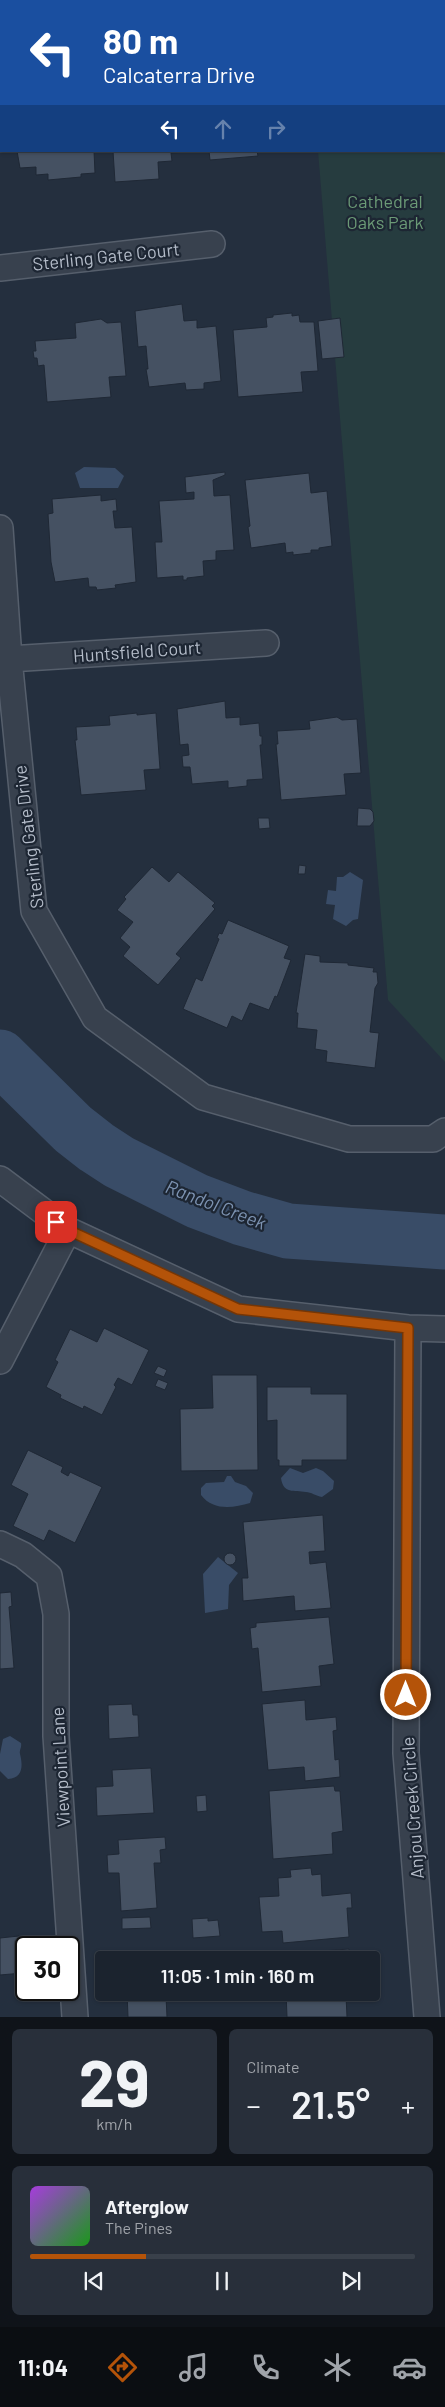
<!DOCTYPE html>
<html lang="en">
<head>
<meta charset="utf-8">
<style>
	:root { --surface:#1b232e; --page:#282f3a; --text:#f1f3f6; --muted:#a0a4aa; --line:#39404a; --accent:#b45309 }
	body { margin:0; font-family:Barlow,sans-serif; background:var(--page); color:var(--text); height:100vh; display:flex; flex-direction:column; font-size:19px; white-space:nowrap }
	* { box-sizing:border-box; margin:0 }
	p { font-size:16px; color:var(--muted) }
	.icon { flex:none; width:28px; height:28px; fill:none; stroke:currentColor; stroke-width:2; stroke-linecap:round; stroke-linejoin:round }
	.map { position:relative; height:2017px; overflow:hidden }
	.side { display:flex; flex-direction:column; gap:12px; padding:12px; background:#0f1319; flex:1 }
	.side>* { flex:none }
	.top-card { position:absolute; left:0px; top:0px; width:445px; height:152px; box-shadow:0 1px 4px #0004,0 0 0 1px var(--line); background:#1a4fa0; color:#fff; overflow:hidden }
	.speed { position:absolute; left:15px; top:1936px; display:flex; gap:10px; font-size:25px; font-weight:700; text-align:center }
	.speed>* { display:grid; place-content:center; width:65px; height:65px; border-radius:50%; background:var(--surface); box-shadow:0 1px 4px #0004,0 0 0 1px var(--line); line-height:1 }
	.speed .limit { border:2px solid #111; border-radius:8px; background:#fff; color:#111 }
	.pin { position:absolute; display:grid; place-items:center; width:42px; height:42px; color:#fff; margin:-21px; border-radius:10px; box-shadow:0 2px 8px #0006 }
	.me { position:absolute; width:55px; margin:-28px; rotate:0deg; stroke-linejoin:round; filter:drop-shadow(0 0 4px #0008) }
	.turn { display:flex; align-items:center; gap:18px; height:105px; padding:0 20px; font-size:22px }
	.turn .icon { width:65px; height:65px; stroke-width:2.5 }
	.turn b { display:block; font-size:35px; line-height:42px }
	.lanes { display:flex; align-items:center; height:48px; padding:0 20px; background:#0003; justify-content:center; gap:25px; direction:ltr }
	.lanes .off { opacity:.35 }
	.big { font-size:38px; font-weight:600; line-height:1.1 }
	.side .widget { flex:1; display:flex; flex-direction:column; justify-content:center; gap:8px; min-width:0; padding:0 18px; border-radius:8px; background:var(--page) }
	.side .dial { align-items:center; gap:0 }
	.dial b { font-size:65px; line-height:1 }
	.song { display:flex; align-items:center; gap:15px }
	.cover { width:60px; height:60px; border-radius:8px; background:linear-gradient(135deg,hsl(280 70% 55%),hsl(120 70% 35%)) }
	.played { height:5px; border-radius:2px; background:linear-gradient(90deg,var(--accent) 30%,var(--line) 30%) }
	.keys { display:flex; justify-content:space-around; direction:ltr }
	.heat { display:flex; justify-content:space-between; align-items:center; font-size:28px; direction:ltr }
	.side .tiles { flex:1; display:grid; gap:12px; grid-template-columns:1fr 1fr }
	.widget:last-child { grid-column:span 2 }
	.trip { position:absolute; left:95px; top:1951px; width:285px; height:50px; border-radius:5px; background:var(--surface); box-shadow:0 1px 4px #0004,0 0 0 1px var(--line); font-weight:600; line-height:50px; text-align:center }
	.tabs { display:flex; height:80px; justify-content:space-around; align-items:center; background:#0b0e12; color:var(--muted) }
	.tabs .icon { width:35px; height:35px }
	.tabs .selected { color:var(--accent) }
	.tabs b { font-size:22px; color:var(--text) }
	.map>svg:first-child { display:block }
	.green { fill:#263c3f }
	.water { fill:#394c67 }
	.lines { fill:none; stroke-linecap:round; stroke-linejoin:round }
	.river { stroke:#394c67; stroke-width:55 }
	.building { fill:#455162; stroke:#1f2835 }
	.street-casing { stroke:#565f6c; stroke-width:28 }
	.street { stroke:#38414e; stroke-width:25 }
	.route-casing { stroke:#753606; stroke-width:12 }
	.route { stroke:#b45309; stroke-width:9 }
	.labels { text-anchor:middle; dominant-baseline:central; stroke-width:4.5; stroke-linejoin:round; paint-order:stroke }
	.park-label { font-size:18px; fill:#6b9a76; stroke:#1d2633 }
	.street-label { font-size:18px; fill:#b4bcc9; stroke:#1d2633 }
	.water-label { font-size:19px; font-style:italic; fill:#7c92b1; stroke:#1d2633 }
</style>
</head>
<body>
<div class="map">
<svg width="445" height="2017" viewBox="0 0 445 2017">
	<rect width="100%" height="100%" fill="#242f3e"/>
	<path class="green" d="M283,0H445V1062L388,1000L318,151H444V1Z"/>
	<path class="water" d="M84,467L115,468L124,476L118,488H80L75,473Z
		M350,872L363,880L358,919L353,920L346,926L333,919L335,905L326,904L328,890L336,891L337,877H343Z
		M290,1468L303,1473L316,1468L323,1471L334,1481L333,1489L322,1497C316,1496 311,1492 306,1492C294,1490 283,1494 281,1478Z
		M227,1476H231L235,1482L246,1486L253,1493L250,1503C233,1508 213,1511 201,1495V1488L206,1483L224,1482Z
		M218,1557L238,1573L229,1585L228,1609L205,1613L203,1574Z
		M10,1736L21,1743C22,1748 19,1750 20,1754C23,1766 23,1778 8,1779L0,1771V1754L3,1739Z"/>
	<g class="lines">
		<path class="river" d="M0,1057L73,1129L96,1147L119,1162L197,1201L242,1218L288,1231L445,1242"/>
	</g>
	<path class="building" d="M25,0H108V1H26Z
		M17,151H94L95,173L81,174V177L48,180V174L36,175V167L20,168Z
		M113,151H190V152L171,153L172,161L158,162L159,179L115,182Z
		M209,151H257L258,156L210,160Z
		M182,304L184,321L197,320V328L216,326L221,381L204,383V389L186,390L185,383L149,387L146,369H148L146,346L138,347L135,311Z
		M292,313V316L299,315L300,322H314L318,371L301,372L303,392L238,397L233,330L267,327L266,318L273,317V315Z
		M340,318L344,357L322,359L318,321Z
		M101,319L107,323L121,322L126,376L109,377L111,397L47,402L44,365L38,366L37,358H34L33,351H36L35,341L76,338L75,323Z
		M225,472V475L213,480L214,496L230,495L234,550L216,551V560L203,561L204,576L187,578V580H183V576L157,578L155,542H162L159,501L194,499V492L186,493L185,477Z
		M309,473L311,493L327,491L332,546L319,548V550H311V553L293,555V552L286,553L285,543L251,548L248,527L250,526L245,480Z
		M101,495V501L116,499L117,511H113L115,528L132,527L136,582L115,585L116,588L97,590L96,587H89L88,578L55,582L51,562L48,514L53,513L52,499Z
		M225,701L226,718L240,717V725L259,723L260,736H262V745H260L263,779L247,780V786L228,788V781L192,784L190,767H183L182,756L189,755L188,744L180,745L177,709Z
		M137,713V715L156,713L160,769L144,770L146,790L81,795L75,740H77L76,727L110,725L109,716Z
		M337,717L342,720L357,719L361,773L344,774L346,795L281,800L276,744H278L277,731L310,729L309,721Z
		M358,808L370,809L373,812L374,821L370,826H357Z
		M258,818H269L270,828L259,829Z
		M299,865L306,866L305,874H298Z
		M152,867L169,882L178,872L215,903L212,906L215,909L176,954L181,958L158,985L123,956L130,947L120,938L133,922L117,910L126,899L124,897Z
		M228,920L289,946L284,958L291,960L277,997L275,996L269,1010L250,1003L242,1021L232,1016L227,1028L183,1009L196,978L202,981L219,939L217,938L219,933L222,934Z
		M305,954L320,956V962L348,963V965L374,968L373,972H377L378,983L375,988L370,1032L379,1033L375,1068L326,1062L327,1051L315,1049L317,1030L297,1028L298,1013H296Z
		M104,1328L149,1350L132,1385L118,1378L114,1385L116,1387L102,1415L84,1406L83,1409L60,1398L61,1395L46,1387L58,1362L55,1360L70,1329L97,1342Z
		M158,1366L167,1370L164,1377L154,1373Z
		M212,1375H257L258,1470L181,1471L180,1409L213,1408Z
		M158,1379L168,1383L165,1390L155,1386Z
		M267,1387H311V1394H347V1460H302V1466H279V1460H277V1420L267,1421Z
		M28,1450L63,1467L61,1472L68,1476L70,1472L102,1487L75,1543L49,1530L44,1541L13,1526L28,1494L11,1485Z
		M323,1515L325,1551L309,1552L310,1564L326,1562L331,1608L295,1611L294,1596L243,1601L242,1578H248L243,1522Z
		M224 1559a6 6 0 1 1 12 0a6 6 0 1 1-12 0Z
		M11,1592L12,1606L9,1607L14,1668L0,1669V1593Z
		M329,1617L334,1664L319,1666L321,1686L262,1692L258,1648L252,1649L250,1628L256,1627V1623Z
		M305,1700L306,1720L336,1717L337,1730L333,1731L335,1760L339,1759L340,1777L305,1781L304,1767L268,1770L262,1704Z
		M132,1704L133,1715H138L139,1737L109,1739L108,1705Z
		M151,1768L154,1813L97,1816L96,1787L113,1786L112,1770Z
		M334,1786L335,1791H340L343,1831L332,1833L333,1854L273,1859L269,1791Z
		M206,1795L207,1811L197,1812L196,1796Z
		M165,1837L166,1849L160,1850L161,1863H154L157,1908L121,1911L119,1873H108L107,1855L119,1854L118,1840Z
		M311,1868L312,1875L321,1874L322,1896L351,1893L352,1908H347L349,1937L283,1943L282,1931L262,1932L259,1897L279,1896L278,1878L291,1877L290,1870Z
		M150,1917L151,1928L122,1929V1918Z
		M208,1918V1921L218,1920L220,1936L193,1938L192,1919Z
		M19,1936L20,1944H27L26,1961H22L23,1973L0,1975V1938Z
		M349,1949V1953H354L355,1960H283V1954Z
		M127,1992H196V1994L166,1996L167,2017H128Z
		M286,1992H352L346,1995L347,2017H287Z"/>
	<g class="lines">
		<g class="street-casing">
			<path id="street" d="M0,268L212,244
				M0,528L9,659L34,911L95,1018L203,1097L349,1139H433L445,1131
				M9,659L266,643
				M0,1179L68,1230L238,1309L408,1328L445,1329
				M408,1328L406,1753L427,2017
				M0,1361L68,1230
				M0,1544L23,1555L49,1576L56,1614V1736L75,2017"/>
		</g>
		<use href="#street" class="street"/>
	</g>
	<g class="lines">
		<g class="route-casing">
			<path id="route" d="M56,1222L68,1230L238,1309L408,1328L406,1695"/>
		</g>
		<use href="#route" class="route"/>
	</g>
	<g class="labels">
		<g class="park-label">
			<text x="385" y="201">Cathedral<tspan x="385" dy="21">Oaks Park</tspan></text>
		</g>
		<g class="street-label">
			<text transform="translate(106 256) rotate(-6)">Sterling Gate Court</text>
			<text transform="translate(137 651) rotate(-4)">Huntsfield Court</text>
			<text transform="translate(28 837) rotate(-97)">Sterling Gate Drive</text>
			<text transform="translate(60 1767) rotate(-93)">Viewpoint Lane</text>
			<text transform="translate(412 1808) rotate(-94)">Anjou Creek Circle</text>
		</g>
		<g class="water-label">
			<text transform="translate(216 1204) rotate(21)">Randol Creek</text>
		</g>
	</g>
</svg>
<div class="speed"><div class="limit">30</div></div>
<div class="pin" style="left:56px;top:1222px;background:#d93025"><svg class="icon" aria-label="arrive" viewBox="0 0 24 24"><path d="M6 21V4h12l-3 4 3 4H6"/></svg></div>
<svg class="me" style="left:406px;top:1695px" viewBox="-20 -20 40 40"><circle r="17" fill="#b45309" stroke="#fff" stroke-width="3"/><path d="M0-11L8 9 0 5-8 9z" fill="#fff"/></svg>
<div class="trip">11:05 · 1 min · 160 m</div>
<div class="top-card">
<div class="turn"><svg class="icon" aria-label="left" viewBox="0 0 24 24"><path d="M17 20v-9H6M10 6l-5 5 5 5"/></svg><div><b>80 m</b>Calcaterra Drive</div></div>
<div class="lanes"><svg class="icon" aria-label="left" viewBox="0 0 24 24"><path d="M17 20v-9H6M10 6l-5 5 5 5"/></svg><svg class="icon off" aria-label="ahead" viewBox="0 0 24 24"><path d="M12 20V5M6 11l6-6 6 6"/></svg><svg class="icon off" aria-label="right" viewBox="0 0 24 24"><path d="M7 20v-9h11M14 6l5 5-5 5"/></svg></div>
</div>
</div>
<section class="side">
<div class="tiles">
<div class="widget dial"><b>29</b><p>km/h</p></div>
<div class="widget"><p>Climate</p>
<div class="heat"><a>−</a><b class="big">21.5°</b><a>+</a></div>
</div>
<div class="widget">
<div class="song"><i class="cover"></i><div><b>Afterglow</b><p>The Pines</p></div></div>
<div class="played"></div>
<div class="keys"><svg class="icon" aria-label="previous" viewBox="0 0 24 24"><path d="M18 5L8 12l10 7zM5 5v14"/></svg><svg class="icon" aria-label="pause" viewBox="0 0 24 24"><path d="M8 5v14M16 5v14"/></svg><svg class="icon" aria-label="next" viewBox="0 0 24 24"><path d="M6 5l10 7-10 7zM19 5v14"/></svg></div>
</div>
</div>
</section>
<nav class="tabs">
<b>11:04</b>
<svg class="icon selected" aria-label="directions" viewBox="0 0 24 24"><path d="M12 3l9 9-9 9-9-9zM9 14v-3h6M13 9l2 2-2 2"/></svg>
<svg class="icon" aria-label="music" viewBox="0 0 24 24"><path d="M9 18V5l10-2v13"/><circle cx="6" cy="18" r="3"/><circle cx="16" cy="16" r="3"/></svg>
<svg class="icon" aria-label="phone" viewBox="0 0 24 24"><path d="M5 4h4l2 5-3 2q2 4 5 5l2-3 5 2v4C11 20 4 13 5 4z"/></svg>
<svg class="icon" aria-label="climate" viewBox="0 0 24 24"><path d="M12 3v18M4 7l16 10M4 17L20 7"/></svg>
<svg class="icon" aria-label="car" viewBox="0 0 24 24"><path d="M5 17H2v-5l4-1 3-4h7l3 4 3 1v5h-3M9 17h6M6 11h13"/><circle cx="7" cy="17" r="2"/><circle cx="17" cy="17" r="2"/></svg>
</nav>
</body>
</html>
